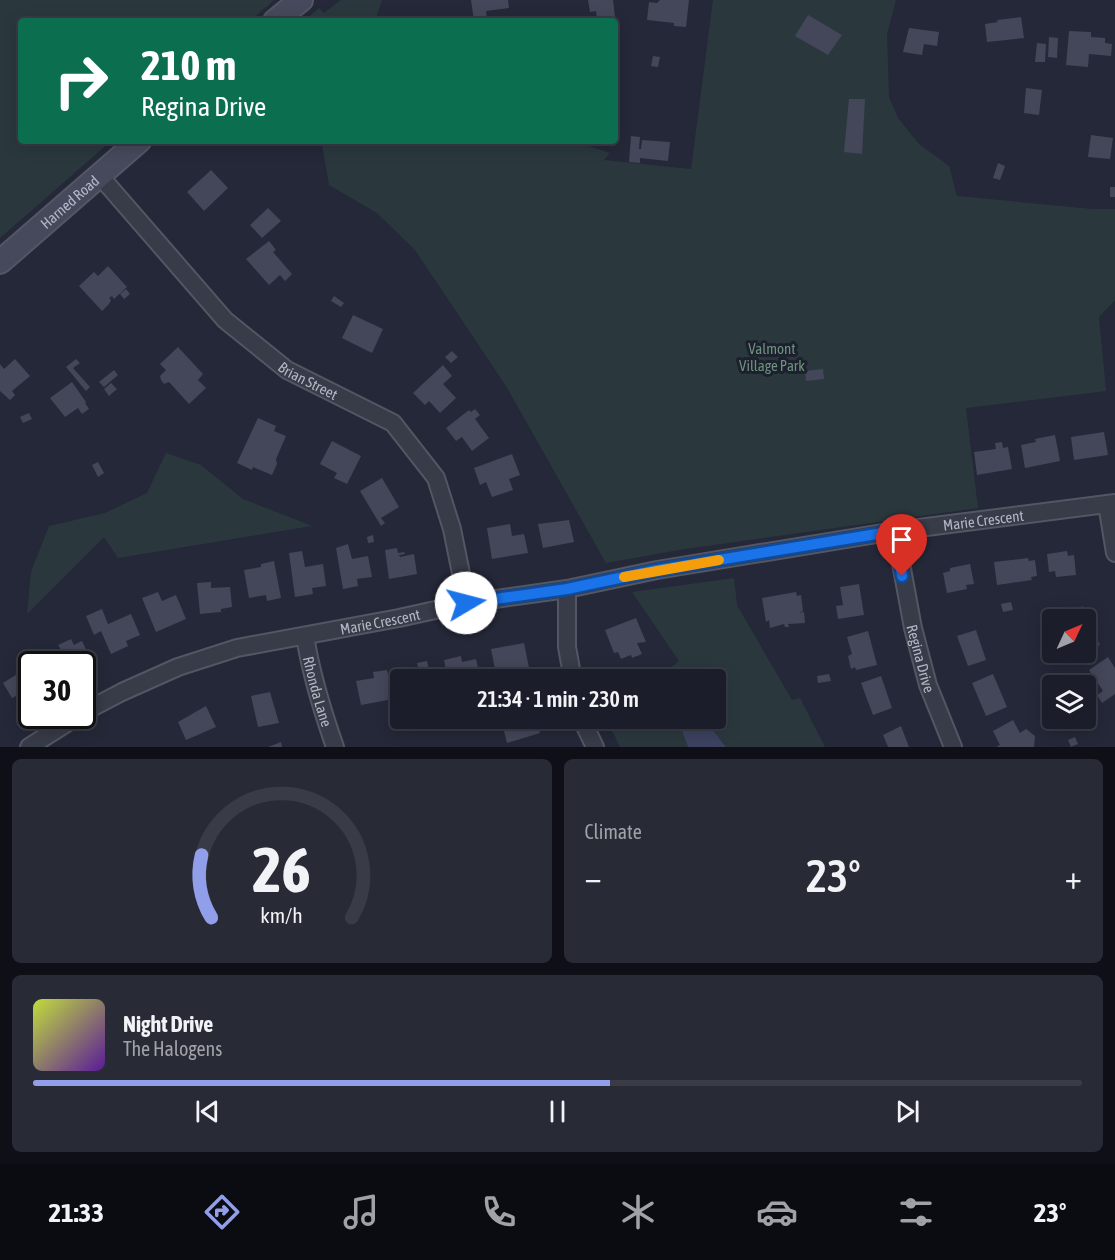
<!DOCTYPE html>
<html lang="en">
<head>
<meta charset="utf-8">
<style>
	:root { --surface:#1b1e2a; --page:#282b36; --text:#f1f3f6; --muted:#a0a2a8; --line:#393c47; --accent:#919feb }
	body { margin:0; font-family:"Asap Condensed",sans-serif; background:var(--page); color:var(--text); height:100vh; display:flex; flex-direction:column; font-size:22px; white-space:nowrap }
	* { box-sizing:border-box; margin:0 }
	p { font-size:20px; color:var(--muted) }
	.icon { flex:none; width:33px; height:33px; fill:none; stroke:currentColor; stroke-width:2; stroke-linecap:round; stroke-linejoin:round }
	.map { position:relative; height:747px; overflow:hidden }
	.sheet { display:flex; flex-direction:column; gap:12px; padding:12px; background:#0f1017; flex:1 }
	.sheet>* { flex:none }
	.guide { position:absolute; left:18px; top:18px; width:600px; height:126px; border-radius:6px; box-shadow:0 3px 15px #0003,0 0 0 2px var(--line); background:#0b6e4f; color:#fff; overflow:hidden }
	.needle { width:39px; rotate:46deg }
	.controls { position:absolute; left:1042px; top:609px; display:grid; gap:12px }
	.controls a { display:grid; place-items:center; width:54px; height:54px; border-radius:6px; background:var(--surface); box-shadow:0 3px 15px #0003,0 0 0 2px var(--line); font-size:30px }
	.speed { position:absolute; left:18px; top:651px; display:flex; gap:12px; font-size:30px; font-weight:700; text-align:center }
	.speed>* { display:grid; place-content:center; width:78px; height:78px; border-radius:50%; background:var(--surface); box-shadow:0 3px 15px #0003,0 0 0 2px var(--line); line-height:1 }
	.speed .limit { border:3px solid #111; border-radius:9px; background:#fff; color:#111 }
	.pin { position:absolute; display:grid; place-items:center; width:51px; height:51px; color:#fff; margin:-62px -26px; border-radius:50% 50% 50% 0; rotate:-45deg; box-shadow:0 0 6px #0007 }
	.pin .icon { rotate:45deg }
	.me { position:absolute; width:66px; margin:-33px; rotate:82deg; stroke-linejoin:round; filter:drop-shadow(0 0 4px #0008) }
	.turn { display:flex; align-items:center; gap:21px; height:126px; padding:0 24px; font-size:27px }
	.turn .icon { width:78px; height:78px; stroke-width:2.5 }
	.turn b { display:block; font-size:42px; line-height:51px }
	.big { font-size:45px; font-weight:600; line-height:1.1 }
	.sheet .tile { flex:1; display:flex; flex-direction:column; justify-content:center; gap:9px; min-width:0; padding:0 21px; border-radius:9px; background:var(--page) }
	.sheet .dial { align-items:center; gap:0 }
	.dial svg { height:156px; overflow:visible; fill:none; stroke:var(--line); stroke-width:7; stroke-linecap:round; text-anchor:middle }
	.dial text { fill:var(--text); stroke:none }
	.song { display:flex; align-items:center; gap:18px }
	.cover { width:72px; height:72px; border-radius:9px; background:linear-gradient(135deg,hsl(70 70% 55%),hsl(270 70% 35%)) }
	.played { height:6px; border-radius:3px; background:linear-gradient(90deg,var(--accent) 55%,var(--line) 55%) }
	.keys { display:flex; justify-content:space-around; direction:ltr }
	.heat { display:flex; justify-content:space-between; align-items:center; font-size:33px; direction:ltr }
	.sheet .tiles { flex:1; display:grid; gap:12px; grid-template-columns:1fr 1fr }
	.tile:last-child { grid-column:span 2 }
	.trip { position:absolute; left:390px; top:669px; width:336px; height:60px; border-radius:6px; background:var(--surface); box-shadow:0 3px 15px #0003,0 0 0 2px var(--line); font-weight:600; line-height:60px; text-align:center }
	.dock { display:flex; height:96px; justify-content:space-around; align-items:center; background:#0b0c11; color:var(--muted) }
	.dock .icon { width:42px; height:42px }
	.dock .on { color:var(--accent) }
	.dock b { font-size:27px; color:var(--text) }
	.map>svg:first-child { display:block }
	.green { fill:#2a383d }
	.water { fill:#3c425f }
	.building { fill:#444759 }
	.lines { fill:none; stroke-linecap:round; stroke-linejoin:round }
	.street-casing { stroke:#535663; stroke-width:20 }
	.secondary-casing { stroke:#535663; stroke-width:26 }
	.street { stroke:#383b48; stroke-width:16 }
	.secondary { stroke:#46495b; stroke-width:22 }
	.route-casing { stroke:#114b97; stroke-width:15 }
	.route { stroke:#1a73e8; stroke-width:10 }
	.slow { stroke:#f59e0b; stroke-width:10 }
	.labels { text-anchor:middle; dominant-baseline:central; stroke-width:6; stroke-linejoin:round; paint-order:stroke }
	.street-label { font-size:15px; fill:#b3b6c4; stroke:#1d202d }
	.park-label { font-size:15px; fill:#6d927e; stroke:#1d202d }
</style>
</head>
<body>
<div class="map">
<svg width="1115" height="747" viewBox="0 0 1115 747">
	<rect width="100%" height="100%" fill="#242838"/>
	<path class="green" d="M0,0H274L250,21H21V141H111L0,238Z
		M341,0H382L375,21H304L319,8L324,13Z
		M713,0H896L887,34L889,97L898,118L919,144L949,166L957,196L1092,209H1115V300L1099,317L1106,391L966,408L978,508L685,549L606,563L506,386L415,250L377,213L329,185L322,145L318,141H538L586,145L610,153L604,160L691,169Z
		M166,453L201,465L243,499L312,526L118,558L104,537L27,614L31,572L49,526L105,513L147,493Z
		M734,578L737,605L792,700L800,698L825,747H726L720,739L680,726L688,747H620L606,718H716V680L656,679L679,661L632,592Z"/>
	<path class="water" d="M704,719L726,747H688L680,726Z"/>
	<path class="building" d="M471,0H508L509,8L486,11L487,20L474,21Z
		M588,0H613L615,17L597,19L596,11L590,12Z
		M660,0H689L686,27L674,26V23L647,20L649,2L657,3Z
		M808,15L842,35L828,55L795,36Z
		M1021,17L1024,38L987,42L985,24L998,22L997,20Z
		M909,28L939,32L937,46L924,44L922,55L903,52Z
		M1069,31L1091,32V37L1105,38V43L1112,44L1111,56L1089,54L1088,67L1066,65Z
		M1049,37L1058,38L1057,58L1048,57Z
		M1037,43L1046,44L1045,62H1035Z
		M653,56L660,57L658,67L651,66Z
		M1026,88L1042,90L1039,115L1024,113Z
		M849,99H865L862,154L844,152Z
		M1091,135L1113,138L1110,159L1088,157Z
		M631,136L640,137L639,149H641L642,140L670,142L668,161L640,158V163L629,162Z
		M998,163L1005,166L1000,180L993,178Z
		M211,170L228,188L204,211L187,192Z
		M1110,187H1115V197H1110Z
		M268,208L281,221L262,238L250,225Z
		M269,241L276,250L273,252L292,274L285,281L280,275L269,285L246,259Z
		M108,266L127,287L114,299L112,296L109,298L111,300L109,304L102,311L79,286L94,272L98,276Z
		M126,289L130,294L124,299L120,294Z
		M334,296L344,303L341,307L331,301Z
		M353,315L383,329L372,353L342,338Z
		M178,347L203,374L198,380L206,388L189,404L169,382L164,384L161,380L160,376L166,370L160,364Z
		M452,351L458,357L451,363L445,357Z
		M15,359L30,376L12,391L15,395L10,400L0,391V364L4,369Z
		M76,359L80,363L73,368L90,387L86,391L66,367Z
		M443,365L452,376L443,384L456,398L440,413L429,401L425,405L413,393Z
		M823,369L824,379L806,381L805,371Z
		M114,370L118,375L104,387L99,382Z
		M72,382L86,402L85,403L89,409L82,414L78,408L65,417L50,398Z
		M111,383L117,389L109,396L104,389Z
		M475,409L480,415L475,419L489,438L472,451L462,437L456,441L446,428L469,410L471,412Z
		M29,413L32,419L23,423L20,417Z
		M258,418L276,426L274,431L286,436L276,459L277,464L272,475L253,467L252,470L237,463Z
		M1104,432L1108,455L1074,460L1071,437Z
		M1055,435L1060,461L1025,468L1021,445L1036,442L1035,439Z
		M332,441L361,456L347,484L334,478L337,473L320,464Z
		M1002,442L1003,448L1008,447L1012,469L977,475L974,452L996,449L995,443Z
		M512,454L520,475L509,479L513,490L492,497L486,482L480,485L474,468Z
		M98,462L104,473L98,477L92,465Z
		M382,478L399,507L381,518L385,523L381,526L360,491Z
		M569,520L574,542L543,548L538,524Z
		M510,524L512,536L524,534L528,553L492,559L487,528Z
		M373,535L374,542L368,543L367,537Z
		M348,544L352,559L368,556L372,577L357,579L358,586L343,589L336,548Z
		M397,548L398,553L404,552L405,554L399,555L400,557L414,554L417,574L389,579L385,550Z
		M302,551L305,567L323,564L326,586L312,588L313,594L295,597L289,553Z
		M1067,551L1068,556L1074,555L1076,575L1056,577L1055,571L1049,572L1047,554Z
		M1028,558L1029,561L1035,560L1037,576L1031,577L1032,580L997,585L994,562Z
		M274,561L281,598L267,601L266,595L249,598L244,570L261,567V564Z
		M970,564L974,584L966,585L967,589L947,593L943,573L950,571V568Z
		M211,582V588L230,587L232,607L221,609V612L200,614L197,583Z
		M859,584L864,615L838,619L836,606L843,605L840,587Z
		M158,592L162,601L176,595L186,619L156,632L142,598Z
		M796,592L797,596L801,595L803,611L799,613L804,612L805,623L788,624L789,627H785L784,624L770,628L769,620L766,622L762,598Z
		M1011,602L1013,610L1003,612L1001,604Z
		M1083,606L1100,645L1086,651V620H1069L1066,613Z
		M102,609L108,624L131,614L140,635L126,641L128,646L111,654L101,631L94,635L86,616Z
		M636,618L646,642L637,643L642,654L632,658L631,655L621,659L618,652L614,653L605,630Z
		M976,630L986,660L968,666L957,636Z
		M868,631L877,665L856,670L855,667L851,669L848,656L852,654L847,637Z
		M71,639L74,645L82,641L92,662L82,667V664H52L48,658L62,651L58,645Z
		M524,643L529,668L496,674L491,649Z
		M461,656L462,662L476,659L481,680H448L444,660Z
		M1108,657L1115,668V694L1102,703L1097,695L1103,691L1089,670Z
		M427,661L431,680H400L399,670L418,667L417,663Z
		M27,668L32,675V696L27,690L12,698L3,683Z
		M387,670L393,699L361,705L356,681L374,678L373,672Z
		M829,674L831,681L818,683L817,676Z
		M993,674L1007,707L986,716L972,683Z
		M881,676L892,708L873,715L861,683Z
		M270,692L279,723L258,727L251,696Z
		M206,706L216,727L186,740L178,722Z
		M507,718H535L540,733L507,743L504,731L510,729Z
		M1077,718H1087L1089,720L1080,727L1075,720Z
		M1013,720L1020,733L1026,729L1035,736L1034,747H996L1000,745L993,731Z
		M901,726L909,747H888L883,735Z
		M1075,737L1078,744L1071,747L1068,740Z
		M281,742L282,747H268Z"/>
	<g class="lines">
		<g class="street-casing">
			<g id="street">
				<path id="s1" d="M100,176L225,320L287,370L393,423L436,478L452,529L467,603"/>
				<path d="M1107,504L1115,553"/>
				<path id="s2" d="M895,531L913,628L928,685L953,747"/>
				<path d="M567,589V647L573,680"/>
				<path id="s3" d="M305,636C311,674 322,710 335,747"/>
				<path id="s4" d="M82,713L122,692L178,667L237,648L399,618L467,603L567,589L657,570L895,531L1115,503"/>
				<path d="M581,718L595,747"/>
				<path d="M29,747L78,716"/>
			</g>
		</g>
		<g class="secondary-casing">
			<g id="secondary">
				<path d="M275,21L301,0"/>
				<path id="s5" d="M0,262L139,141"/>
			</g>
		</g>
		<use href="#street" class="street"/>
		<use href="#secondary" class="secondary"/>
	</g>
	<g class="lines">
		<g class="route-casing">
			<path id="route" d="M466,603L567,589L657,570L895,531L902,576"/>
		</g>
		<use href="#route" class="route"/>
		<path class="slow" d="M624,577L719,560"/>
	</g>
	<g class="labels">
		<g class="street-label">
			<text stroke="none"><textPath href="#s5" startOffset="92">Harned Road</textPath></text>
			<text stroke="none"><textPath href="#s1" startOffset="294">Brian Street</textPath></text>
			<text stroke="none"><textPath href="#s4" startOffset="926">Marie Crescent</textPath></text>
			<text stroke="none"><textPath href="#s4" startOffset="314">Marie Crescent</textPath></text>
			<text stroke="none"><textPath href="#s2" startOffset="130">Regina Drive</textPath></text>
			<text stroke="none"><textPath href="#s3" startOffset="57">Rhonda Lane</textPath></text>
		</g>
		<g class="park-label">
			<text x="772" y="348">Valmont<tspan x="772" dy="17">Village Park</tspan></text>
		</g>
	</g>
</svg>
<div class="controls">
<a><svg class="needle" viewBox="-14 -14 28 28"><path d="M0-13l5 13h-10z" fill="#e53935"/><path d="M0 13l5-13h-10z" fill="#a0a2a8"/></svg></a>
<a><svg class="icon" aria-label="layers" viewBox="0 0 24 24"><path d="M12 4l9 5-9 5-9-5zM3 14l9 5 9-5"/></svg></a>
</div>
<div class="speed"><div class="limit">30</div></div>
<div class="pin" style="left:902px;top:576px;background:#d93025"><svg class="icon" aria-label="arrive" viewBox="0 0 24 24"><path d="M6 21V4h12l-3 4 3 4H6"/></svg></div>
<svg class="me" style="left:466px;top:603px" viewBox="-20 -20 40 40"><circle r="19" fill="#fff"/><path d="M0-13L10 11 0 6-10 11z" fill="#1a73e8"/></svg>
<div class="trip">21:34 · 1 min · 230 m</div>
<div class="guide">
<div class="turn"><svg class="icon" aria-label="right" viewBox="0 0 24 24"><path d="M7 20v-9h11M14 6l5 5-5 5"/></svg><div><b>210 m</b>Regina Drive</div></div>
</div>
</div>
<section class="sheet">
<div class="tiles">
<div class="tile dial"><svg viewBox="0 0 100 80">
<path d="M14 69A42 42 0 1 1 86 69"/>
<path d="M14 69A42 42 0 0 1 9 37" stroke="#919feb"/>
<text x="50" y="56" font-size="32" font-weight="700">26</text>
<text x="50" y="72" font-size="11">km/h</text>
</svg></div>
<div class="tile"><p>Climate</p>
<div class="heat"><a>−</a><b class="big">23°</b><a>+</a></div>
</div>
<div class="tile">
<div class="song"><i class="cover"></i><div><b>Night Drive</b><p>The Halogens</p></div></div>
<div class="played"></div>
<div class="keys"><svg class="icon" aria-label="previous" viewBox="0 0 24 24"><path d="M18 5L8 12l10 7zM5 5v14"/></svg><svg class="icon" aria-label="pause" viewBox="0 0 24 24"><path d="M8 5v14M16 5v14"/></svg><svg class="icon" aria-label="next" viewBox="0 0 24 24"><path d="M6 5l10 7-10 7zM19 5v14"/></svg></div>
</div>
</div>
</section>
<nav class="dock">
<b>21:33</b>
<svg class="icon on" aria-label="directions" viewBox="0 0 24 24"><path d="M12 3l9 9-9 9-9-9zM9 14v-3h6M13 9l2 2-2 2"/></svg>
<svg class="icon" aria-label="music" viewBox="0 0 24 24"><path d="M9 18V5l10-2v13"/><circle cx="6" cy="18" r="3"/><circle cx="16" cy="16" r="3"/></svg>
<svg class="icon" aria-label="phone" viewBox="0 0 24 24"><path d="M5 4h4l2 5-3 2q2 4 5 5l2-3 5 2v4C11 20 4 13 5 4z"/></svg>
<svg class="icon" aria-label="climate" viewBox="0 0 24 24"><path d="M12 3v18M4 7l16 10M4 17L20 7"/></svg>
<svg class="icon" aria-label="car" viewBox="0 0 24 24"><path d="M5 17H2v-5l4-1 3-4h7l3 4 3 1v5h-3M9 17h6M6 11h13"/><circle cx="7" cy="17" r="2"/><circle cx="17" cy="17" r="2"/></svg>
<svg class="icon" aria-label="filters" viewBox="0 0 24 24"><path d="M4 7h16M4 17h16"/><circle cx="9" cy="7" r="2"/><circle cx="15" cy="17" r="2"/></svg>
<b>23°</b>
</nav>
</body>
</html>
